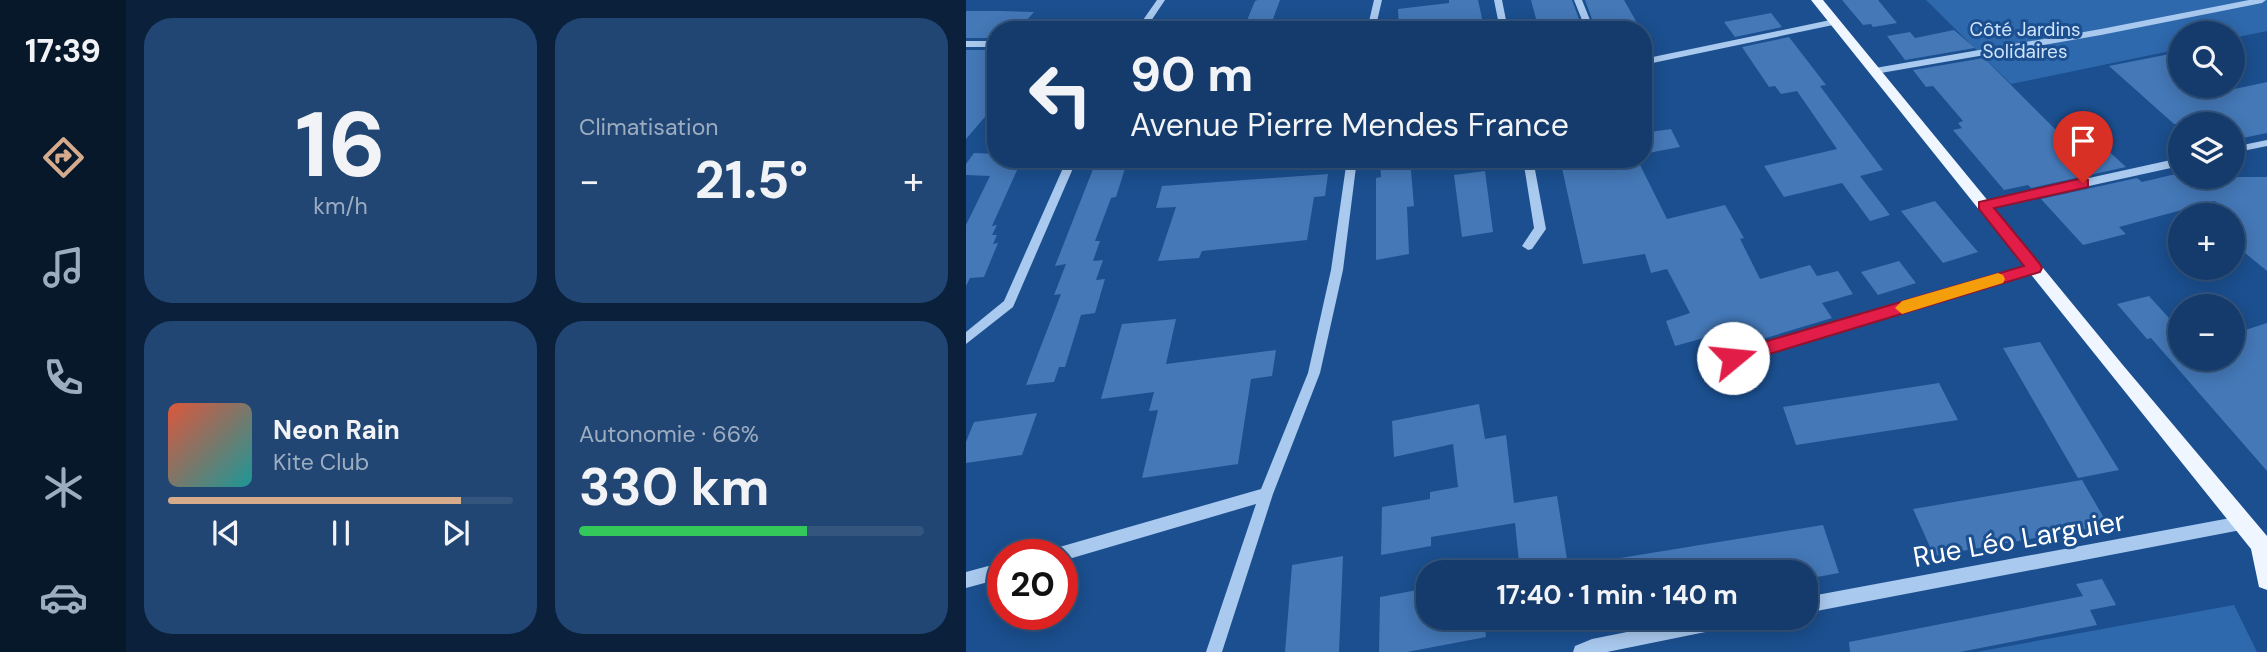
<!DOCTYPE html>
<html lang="fr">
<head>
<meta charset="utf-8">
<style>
	:root { --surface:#143b6b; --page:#214673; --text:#f1f3f6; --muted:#9dadc1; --line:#33557e; --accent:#d6ab8b }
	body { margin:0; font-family:"DM Sans",sans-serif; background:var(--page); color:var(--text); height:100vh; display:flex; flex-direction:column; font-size:26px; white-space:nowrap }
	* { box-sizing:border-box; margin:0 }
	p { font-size:23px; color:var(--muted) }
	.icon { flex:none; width:38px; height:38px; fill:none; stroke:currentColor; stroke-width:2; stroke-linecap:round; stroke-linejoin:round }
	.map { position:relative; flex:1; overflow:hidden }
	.details { display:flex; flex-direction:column; gap:18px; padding:18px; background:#0b203b; width:840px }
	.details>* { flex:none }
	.top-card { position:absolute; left:21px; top:21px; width:665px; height:147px; border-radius:28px; box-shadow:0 4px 18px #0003,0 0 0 2px var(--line); background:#143b6b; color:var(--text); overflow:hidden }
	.controls { position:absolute; left:1202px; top:21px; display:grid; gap:14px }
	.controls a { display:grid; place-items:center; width:77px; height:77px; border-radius:50%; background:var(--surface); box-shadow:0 4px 18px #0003,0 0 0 2px var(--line); font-size:35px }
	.speed { position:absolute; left:21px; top:539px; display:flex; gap:14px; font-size:35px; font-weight:700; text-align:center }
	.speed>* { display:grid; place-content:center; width:91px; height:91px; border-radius:50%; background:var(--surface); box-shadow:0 4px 18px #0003,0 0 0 2px var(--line); line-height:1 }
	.speed .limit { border:10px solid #d22; background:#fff; color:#111 }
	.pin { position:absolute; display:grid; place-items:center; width:60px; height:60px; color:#fff; margin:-72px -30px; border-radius:50% 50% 50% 0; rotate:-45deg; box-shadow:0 0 7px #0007 }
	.pin .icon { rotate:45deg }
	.me { position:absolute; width:77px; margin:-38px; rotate:73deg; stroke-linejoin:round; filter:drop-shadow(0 0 5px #0008) }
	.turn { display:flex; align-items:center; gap:24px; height:147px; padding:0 28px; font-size:32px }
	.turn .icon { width:91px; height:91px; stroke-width:2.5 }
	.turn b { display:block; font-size:49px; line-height:60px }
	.big { font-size:52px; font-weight:700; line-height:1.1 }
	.details .tile { flex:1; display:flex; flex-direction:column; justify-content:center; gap:10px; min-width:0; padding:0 24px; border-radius:28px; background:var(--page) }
	.details .dial { align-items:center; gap:0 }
	.dial b { font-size:91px; line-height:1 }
	.song { display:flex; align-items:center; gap:21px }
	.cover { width:84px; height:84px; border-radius:10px; background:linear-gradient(135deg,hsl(10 70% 55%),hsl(180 70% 35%)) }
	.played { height:7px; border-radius:4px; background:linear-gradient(90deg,var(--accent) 85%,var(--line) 85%) }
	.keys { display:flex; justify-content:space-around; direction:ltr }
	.heat { display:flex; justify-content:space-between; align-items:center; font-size:38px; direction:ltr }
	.charge { height:10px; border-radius:5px; background:linear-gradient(90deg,#34c759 66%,var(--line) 0) }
	.details .tiles { flex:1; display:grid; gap:18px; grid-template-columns:repeat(2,1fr) }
	.trip { position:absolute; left:450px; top:560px; width:402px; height:70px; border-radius:28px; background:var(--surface); box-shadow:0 4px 18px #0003,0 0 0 2px var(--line); font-weight:700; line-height:70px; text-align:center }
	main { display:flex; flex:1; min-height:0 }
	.tabs { display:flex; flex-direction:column; width:126px; justify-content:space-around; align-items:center; background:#08182b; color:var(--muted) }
	.tabs .icon { width:49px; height:49px }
	.tabs .active { color:var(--accent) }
	.tabs b { font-size:32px; color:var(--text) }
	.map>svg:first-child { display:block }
	.green { fill:#2e69ad }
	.building { fill:#4478b7 }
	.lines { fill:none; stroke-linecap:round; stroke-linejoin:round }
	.minor { fill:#a9c9ee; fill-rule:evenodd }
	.major { fill:#f0f6ff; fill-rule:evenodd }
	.route { fill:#e11d48; stroke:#92132f; stroke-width:2 }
	.slow { fill:#f59e0b }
	.labels { text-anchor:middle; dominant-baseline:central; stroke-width:6; stroke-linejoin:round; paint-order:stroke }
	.far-park-label { font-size:19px; fill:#cfe3fa; stroke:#1b4f8f }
	.near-street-label { font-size:28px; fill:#fff; stroke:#1b4f8f }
</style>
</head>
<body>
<main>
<nav class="tabs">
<b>17:39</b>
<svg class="icon active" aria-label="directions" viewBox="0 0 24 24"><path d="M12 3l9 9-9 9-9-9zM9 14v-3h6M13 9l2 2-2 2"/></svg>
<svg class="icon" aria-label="music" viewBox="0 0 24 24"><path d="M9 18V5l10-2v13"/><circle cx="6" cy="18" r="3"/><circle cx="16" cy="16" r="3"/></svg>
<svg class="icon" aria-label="phone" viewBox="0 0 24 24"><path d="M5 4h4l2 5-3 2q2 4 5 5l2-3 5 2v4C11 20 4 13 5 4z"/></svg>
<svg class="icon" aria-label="climate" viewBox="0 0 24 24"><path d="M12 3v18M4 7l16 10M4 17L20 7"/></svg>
<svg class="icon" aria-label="car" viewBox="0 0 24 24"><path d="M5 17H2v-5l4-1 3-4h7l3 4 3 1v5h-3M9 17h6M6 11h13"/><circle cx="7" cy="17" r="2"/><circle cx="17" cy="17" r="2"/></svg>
</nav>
<section class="details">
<div class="tiles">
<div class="tile dial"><b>16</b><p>km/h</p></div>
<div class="tile"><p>Climatisation</p>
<div class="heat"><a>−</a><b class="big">21.5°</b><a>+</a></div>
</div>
<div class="tile">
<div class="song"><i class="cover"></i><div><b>Neon Rain</b><p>Kite Club</p></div></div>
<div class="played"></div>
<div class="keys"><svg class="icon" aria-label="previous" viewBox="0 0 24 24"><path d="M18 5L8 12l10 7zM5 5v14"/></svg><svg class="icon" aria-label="pause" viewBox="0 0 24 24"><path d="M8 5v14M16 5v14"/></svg><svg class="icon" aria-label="next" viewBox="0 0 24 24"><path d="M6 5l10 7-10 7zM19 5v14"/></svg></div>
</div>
<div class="tile"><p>Autonomie · 66%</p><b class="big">330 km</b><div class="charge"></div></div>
</div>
</section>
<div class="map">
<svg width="1301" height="652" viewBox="0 0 1301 652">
	<rect width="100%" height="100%" fill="#1b4f8f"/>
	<path class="green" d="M960,0H1301V31L1267,38V33H1214V49L1045,84Z
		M1268,605L1291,652H1010Z"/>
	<path class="building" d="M292,0H314L303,30H277L289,1Z
		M483,0H512L517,23L510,24V30H433L432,9L483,3Z
		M565,0H606L617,30H573Z
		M619,0H658L675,30H630Z
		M876,0H912L931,23L907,27L905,24L897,25Z
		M0,11H35L68,12L52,30H30V38H0Z
		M805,13L816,27L769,37L758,22Z
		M988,30L1009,48L939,60L921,36L944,32L949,38Z
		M823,37L860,85L854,86L917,170L894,176L924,215L904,221L876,183L818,197L798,166L871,149L831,91L815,94L809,86L803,87L776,47Z
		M0,50H30V104L0,139Z
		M1214,52V86H1226L1236,96L1301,82V133L1267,140V124H1208L1143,66Z
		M1018,58L1097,137L1104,135L1119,150L1137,146L1160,167L1065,188L1062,185L1038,190L987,130L996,128L992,123L997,121L967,86L960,87L947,70Z
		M705,129L714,147L677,154V133Z
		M8,153L30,154V164L32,159H56L26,226L31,225L26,235H31L27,244L32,243L18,277L4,278L0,286V225L24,176L0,175V164Z
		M131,159H162L150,197L145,198L129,241H134L127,261L137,260L130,280L139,279L129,313L115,315L99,367H93L88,382L60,385L95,294L88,295L100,264L89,266Z
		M414,159H444L448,206L441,207L443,254L410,260V178L415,177Z
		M594,159H671L701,219L759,205L778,238L774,239L794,279L844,265L851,276L872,271L887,294L856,303L866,318L757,351L749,335L709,346L700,321L724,313L701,269L685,273L679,254L617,264Z
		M519,171L527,232L496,237L488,175Z
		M1214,173V177H1301V271L1267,243V215H1261L1249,201L1153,227L1160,234L1117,245L1075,199L1171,178L1176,182Z
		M362,174L359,196L348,197L341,240L236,251L233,258L192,261L210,207L190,208L196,186Z
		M969,201L1000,238L1012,252L977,263L935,211Z
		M933,261L950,283L912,295L895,272Z
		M1183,296L1214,330V359H1267V334L1301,323V471L1185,338L1181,339L1151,304Z
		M210,319L200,364L310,350L306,376L285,379L272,464L176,478L192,410L183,411L188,392L135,399L156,324Z
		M1074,342L1153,470L1112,478L1037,348Z
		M973,383L992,420L830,445L817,407Z
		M513,404L519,439L540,435L548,503L591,496L603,572H554L549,523L465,537V546L415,555L416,507L464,499V492L492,487L487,444L428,457L426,421Z
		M71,413L56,455L0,463V442L8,422Z
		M1116,480L1142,525L968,556L947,509Z
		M857,525L873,573L840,579V572H643L642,560Z
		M377,556L373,652H319L326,565Z
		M1136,579L1150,605L1124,610L1131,625L994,652H884L883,642L1117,596L1110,584Z
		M462,588V618H518L520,637L441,652H413L414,597Z"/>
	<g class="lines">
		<path class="minor" d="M191,0H199L179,30H170Z
			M408,0H416L409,30H401Z
			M528,0H536L542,30H534Z
			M608,0H616L628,30H620Z
			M1283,0H1300L1296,3L1135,35L909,74L904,71L909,68L1135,29Z
			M869,19L872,20V24L677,65V59Z
			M0,41H30V47H0Z
			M1301,140V146L1267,153V147Z
			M1214,158V166L1018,209L1013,205L1018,201Z
			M101,159H111L47,307L0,344V332L38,301Z
			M381,159H391L377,270L354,373L307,494L256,652H240L290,504L96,561V555H83L85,550L90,548L295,489L342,373L365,270Z
			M557,159H567L580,229L566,249L562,250L556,246L568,228Z
			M1068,264L1072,265L1074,268L1072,271L767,363L763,362L761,358L763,354L767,353Z
			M1275,516L1280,518L1282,523L1280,528L1275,530L840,613V597Z
			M37,562V578L0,588V572Z
			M731,618H777L775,624L769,626L641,652H607L609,646L626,639Z"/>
		<path class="major" d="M845,0H857L1156,364L1301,536V590L1293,587L1285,549Z"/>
	</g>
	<path class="route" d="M1117,178L1122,180V187L1028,208L1074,264L1076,268L1074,272L767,365L761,363L759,358L761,353L767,351L1058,266L1013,209V202Z"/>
	<path class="slow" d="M1032,273L1037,275L1039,279L1037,283L936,314L929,308L936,301Z"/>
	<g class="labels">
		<g class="far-park-label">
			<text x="1059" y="29">Côté Jardins<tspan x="1059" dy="22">Solidaires</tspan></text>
		</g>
		<g class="near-street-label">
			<text transform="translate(1053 539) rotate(-10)">Rue Léo Larguier</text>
		</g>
	</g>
</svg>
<div class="controls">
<a><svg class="icon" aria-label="search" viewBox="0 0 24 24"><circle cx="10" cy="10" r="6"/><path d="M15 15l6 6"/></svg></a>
<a><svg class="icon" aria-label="layers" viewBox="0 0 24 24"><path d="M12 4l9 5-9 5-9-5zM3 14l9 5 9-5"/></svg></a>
<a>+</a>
<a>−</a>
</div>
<div class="speed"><div class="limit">20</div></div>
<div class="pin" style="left:1117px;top:183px;background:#d93025"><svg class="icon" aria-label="arrive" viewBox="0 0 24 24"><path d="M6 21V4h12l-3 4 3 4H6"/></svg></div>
<svg class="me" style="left:767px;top:358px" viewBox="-20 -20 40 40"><circle r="19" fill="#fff"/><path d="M0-13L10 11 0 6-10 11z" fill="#e11d48"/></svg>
<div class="trip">17:40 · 1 min · 140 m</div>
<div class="top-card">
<div class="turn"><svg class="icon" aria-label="left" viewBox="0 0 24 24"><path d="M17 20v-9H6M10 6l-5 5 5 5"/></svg><div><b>90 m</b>Avenue Pierre Mendes France</div></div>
</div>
</div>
</main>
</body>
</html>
